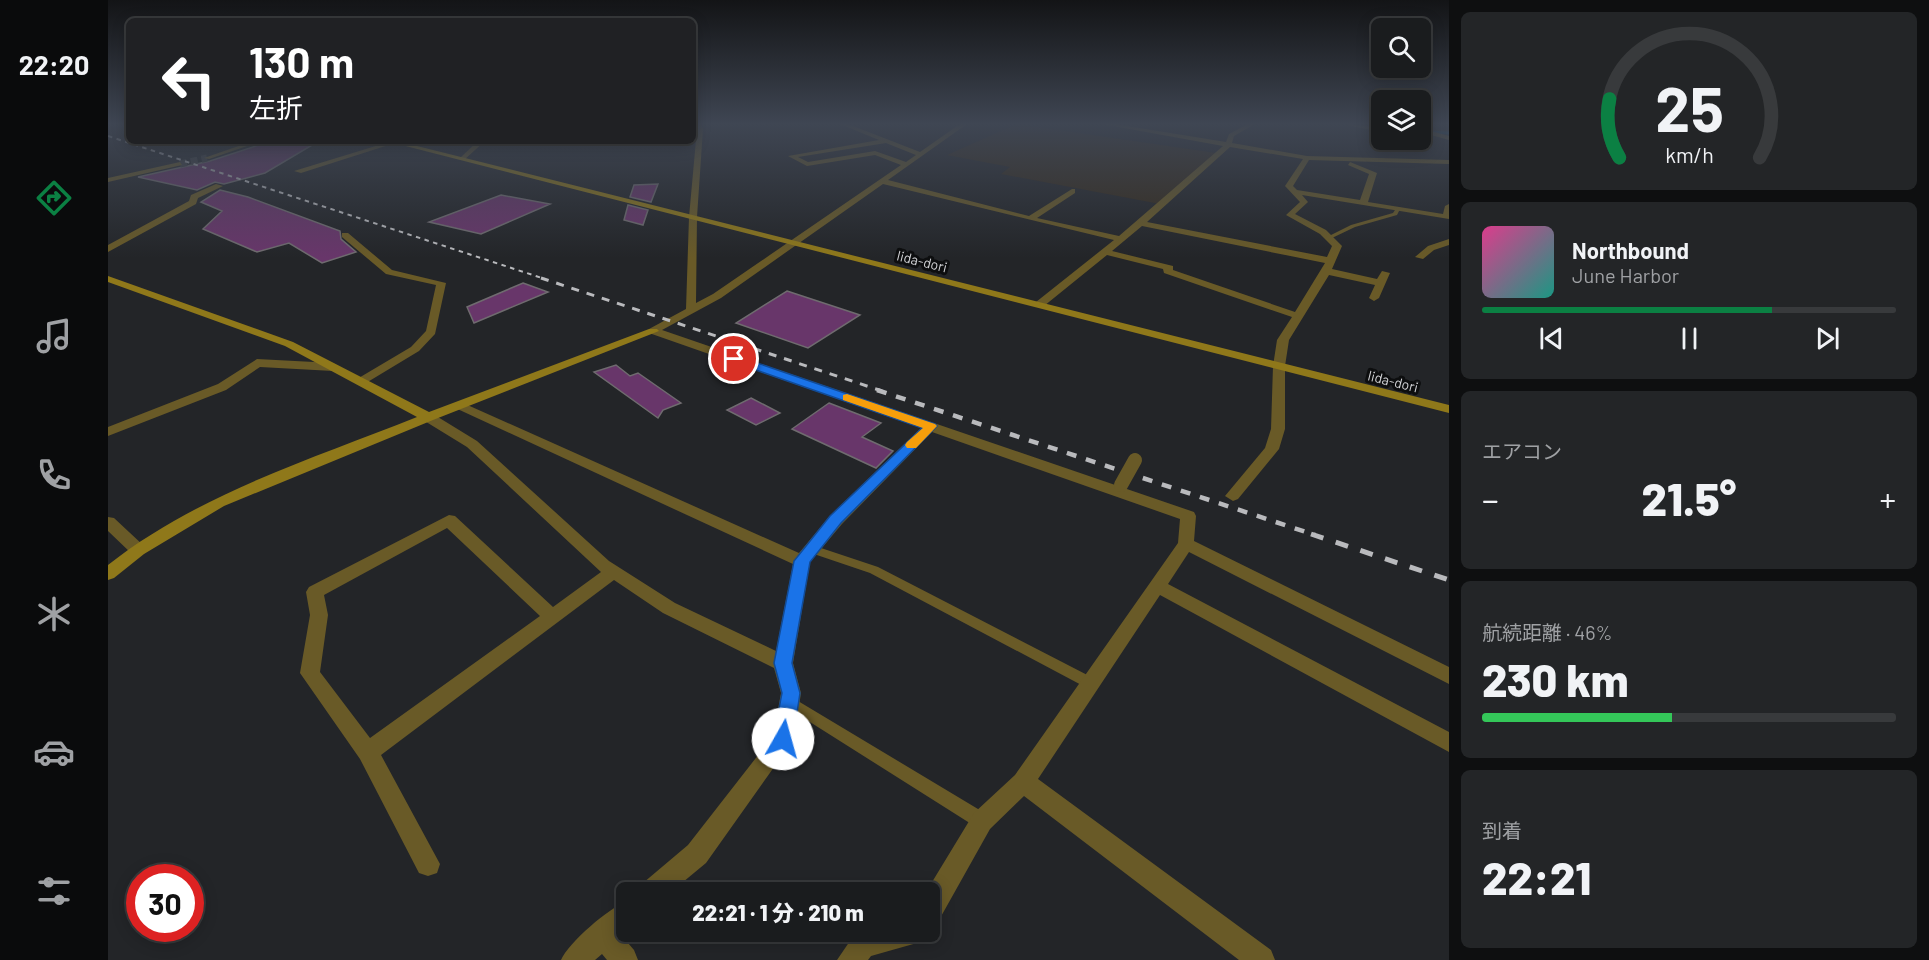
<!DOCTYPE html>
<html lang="ja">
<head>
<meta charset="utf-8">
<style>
	:root { --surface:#1a1c1e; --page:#232527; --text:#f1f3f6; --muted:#9fa1a4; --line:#383a3c; --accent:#0b8043 }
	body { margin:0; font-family:Barlow,"Noto Sans JP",sans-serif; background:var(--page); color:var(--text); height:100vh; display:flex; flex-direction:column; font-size:22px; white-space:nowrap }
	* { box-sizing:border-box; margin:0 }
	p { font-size:20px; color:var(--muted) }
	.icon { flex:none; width:33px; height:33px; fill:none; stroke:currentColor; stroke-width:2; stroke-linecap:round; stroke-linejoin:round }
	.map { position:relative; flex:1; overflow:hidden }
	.details { display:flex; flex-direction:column; gap:12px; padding:12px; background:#0e0f10; width:480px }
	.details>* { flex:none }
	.top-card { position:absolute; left:18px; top:18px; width:570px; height:126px; border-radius:9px; box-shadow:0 3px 15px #0003,0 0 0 2px var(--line); background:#202124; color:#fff; overflow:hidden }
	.fabs { position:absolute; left:1263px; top:18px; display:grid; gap:12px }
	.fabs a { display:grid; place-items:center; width:60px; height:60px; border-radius:9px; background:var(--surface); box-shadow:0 3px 15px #0003,0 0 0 2px var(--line); font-size:30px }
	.speed { position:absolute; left:18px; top:864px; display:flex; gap:12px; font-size:30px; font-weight:700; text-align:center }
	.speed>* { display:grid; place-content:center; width:78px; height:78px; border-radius:50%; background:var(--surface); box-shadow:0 3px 15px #0003,0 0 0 2px var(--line); line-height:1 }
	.speed .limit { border:9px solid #d22; background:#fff; color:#111 }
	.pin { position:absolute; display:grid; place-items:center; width:51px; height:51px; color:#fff; margin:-26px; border:3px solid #fff; border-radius:50%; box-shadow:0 2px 6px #0007 }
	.me { position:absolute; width:66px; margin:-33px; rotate:7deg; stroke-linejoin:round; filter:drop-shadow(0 0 4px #0008) }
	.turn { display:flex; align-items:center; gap:21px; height:126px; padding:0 24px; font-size:27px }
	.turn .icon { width:78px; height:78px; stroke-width:2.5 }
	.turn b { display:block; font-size:42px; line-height:51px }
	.big { font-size:45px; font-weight:800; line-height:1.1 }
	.details .widget { flex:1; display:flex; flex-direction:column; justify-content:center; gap:9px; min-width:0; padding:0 21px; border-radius:9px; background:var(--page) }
	.details .dial { align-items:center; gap:0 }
	.dial svg { height:156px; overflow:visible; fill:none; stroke:var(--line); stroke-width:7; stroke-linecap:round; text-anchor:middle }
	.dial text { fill:var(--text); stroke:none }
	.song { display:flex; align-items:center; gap:18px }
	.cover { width:72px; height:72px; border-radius:9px; background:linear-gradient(135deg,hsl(330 70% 55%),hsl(170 70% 35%)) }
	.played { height:6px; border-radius:3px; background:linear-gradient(90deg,var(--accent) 70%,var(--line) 70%) }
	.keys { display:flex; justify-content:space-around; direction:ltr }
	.heat { display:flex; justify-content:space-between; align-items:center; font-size:33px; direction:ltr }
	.charge { height:9px; border-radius:4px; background:linear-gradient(90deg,#34c759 46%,var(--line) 0) }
	.trip { position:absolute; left:508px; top:882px; width:324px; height:60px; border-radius:9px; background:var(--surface); box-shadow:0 3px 15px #0003,0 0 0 2px var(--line); font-weight:800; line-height:60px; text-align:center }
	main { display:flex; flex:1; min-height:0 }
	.tabs { display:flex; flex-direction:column; width:108px; justify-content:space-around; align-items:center; background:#0a0b0c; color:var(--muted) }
	.tabs .icon { width:42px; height:42px }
	.tabs .current { color:var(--accent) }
	.tabs b { font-size:27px; color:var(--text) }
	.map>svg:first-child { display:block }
	.education { fill:#342a1b }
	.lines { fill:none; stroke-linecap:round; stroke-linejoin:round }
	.stream { stroke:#004a79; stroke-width:3 }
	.building { fill:#68366a; stroke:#6f6b6f; stroke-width:1.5 }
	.street-tunnel { stroke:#3e3f42; stroke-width:7; stroke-dasharray:7 4; stroke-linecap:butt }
	.lane { fill:#695a27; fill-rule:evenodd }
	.street { fill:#695a27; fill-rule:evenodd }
	.secondary { fill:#8f781a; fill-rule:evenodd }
	.rail-far3 { stroke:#b9babd; stroke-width:2; stroke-dasharray:4.5 4.5; stroke-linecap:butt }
	.rail-far2 { stroke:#b9babd; stroke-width:3; stroke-dasharray:8 8; stroke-linecap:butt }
	.rail-far1 { stroke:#b9babd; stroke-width:4.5; stroke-dasharray:10 10; stroke-linecap:butt }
	.rail { stroke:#b9babd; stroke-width:5; stroke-dasharray:13 13; stroke-linecap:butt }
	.street-bridge { stroke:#695a27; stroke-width:14 }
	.route { fill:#1a73e8; stroke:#114b97; stroke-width:1.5 }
	.slow { fill:#f59e0b }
	.labels { text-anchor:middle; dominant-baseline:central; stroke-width:6; stroke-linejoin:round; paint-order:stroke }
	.far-street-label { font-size:14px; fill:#d4d5d8; stroke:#0d0e0f }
</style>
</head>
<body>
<main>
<nav class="tabs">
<b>22:20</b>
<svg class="icon current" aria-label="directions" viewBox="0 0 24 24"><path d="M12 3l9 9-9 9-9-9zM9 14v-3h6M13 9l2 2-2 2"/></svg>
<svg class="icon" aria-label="music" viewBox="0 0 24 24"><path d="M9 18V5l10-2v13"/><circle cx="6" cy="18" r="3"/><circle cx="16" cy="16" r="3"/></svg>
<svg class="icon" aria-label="phone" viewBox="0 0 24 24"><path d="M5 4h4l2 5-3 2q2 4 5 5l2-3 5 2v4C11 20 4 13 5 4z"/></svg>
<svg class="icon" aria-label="climate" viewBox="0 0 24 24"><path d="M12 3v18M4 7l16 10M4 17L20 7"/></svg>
<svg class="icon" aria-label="car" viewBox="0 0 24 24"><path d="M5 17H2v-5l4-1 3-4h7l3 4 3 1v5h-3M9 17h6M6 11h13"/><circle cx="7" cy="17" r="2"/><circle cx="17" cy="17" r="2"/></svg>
<svg class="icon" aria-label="filters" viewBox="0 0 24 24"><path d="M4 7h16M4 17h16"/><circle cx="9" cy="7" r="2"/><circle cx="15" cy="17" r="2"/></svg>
</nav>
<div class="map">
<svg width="1341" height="960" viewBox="0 0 1341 960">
	<rect width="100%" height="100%" fill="#232528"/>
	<path class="education" d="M909,124L1108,153L1052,204L893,174L902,167L839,155Z"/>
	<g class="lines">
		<path class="stream" d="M1261,124L1274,126
			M1317,132L1341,133"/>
	</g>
	<path class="building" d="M163,141H211L157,173L116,184L107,182L89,190L30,177L102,161Z
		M550,184L543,202L522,197L526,185Z
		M112,190L140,197L232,231L233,239L248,252L214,263L181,243L149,252L95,229L114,211L93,202Z
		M393,195L442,204L373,234L321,222Z
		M520,205L540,210L535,225L516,220Z
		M415,283L440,292L366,323L359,307Z
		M679,291L752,315L700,348L628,323Z
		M508,365L522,376L530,373L573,403L555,410L550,418L486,372Z
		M643,398L672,413L648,425L619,410Z
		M721,403L773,423L754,437L785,451L768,468L684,429Z"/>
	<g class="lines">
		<path class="street-tunnel" d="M72,164L99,158"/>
		<path class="lane" d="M1289,207L1292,209L1289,215L1247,227L1224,238L1219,237L1243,225L1285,213Z
			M704,545L770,567L989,680L991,684L989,688L984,690L979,688L762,573L700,552L698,549L700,546Z
			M680,695L880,815L882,821L880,827L874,829L868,827L675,705L673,701L675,697Z"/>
		<path class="street" d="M587,124H593L595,129L589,217L588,303L605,294L793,165L767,155L699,166L680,156L771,140L732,124H740L812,152L852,124H859L780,180L921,216L964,189H967V193L929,218L1011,236L1115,146L994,124H1007L1118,142L1121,134L1140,124H1147L1126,136L1124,143L1199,156L1341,160V164L1201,160L1185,186L1189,190L1252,200L1261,174L1240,165L1242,162L1269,173L1260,202L1335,214L1337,206L1341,204V219L1194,195L1200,202L1187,214L1218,230L1234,246L1224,269L1269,279L1274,271L1282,273L1271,298L1266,301L1261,298L1267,285L1221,275L1181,340L1177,366V429L1171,449L1130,499L1125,501L1117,496L1157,448L1163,429L1165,366L1169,340L1184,317L1056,273L1055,269L999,255L936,306H928V302L1006,240L775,184L613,298L554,330L1086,512L1088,516L1086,541L1341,667V684L1081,552L1060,584L1341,732V752L1052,595L930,779L1163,950L1167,960H1131L916,796L882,829L831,920L822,924V892H818L866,813L907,775L1070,543L1072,519L824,432L734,524L702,562L685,663L693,693L686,739L598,863L563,892H531L535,883L580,845L665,736L673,693L666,668L555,613L506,580L273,755L332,864L329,873L320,876L311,873L252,759L192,673L202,615L198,592L201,587L341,515L347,516L445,607L493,572L359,447L315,420L313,417L315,414H325L369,441L501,561L567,603L668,651L685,564L343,406L350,402L355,403L691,553L722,516L813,428L541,333V329L578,309L581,217L589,129ZM778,143L808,155L798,162L767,151L700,162L690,157ZM1122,147L1195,159L1177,186L1192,202L1178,215L1212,234L1224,246L1219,257L1039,222ZM1034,226L1217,263L1187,312L1065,270V266L1004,251ZM339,528L432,616L262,738L212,672L220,615L216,595Z
			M1240,124L1274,128V132L1243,126Z
			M1312,128L1341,136V140L1312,132Z
			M145,141H154L101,159L96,158Z
			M284,141L290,142L193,173L186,171Z
			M370,141H377L356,160H352V158Z
			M72,162L74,165L0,182V178Z
			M108,184L115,186L90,198L88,204L0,252V245L81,201L83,195Z
			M234,233H240L284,270L338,283L327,334L311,351L253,386L247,382L249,379L303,347L318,331L328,285L278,274L234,237Z
			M1341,239V245L1326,250L1315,259L1307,257L1320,246Z
			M149,359L225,363L231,367L225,371L152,367L118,390L0,436V427L110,384Z
			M0,517L6,518L36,546L38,550L36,554H24L0,531Z
			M519,901V931L514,936L526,950L530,960H499L494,954L487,960H453C461,942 501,908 519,901Z
			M753,932H820L816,941L763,956L760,960H729L746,935Z"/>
		<path class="secondary" d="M278,141H289L1341,405V413Z
			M0,276L185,342L321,412L541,329H549L551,331L325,420L116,506L36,554L6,578L0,580V565C90,494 204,459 309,417L177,346L0,282Z"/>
		<path class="rail-far3" d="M0,136L437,279"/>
		<path class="rail-far2" d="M433,278L774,391"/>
		<path class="rail-far1" d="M769,390L1207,535"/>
		<path class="rail" d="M1203,534L1341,580"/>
		<path class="street-bridge" d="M1013,485L1027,460"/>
	</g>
	<linearGradient id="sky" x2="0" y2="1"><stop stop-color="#131416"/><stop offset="0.48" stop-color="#3f4653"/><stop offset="1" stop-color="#3f4653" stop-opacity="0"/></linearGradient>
	<rect width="1341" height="258" fill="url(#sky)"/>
	<path class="route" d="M626,355L827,424L829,426L733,523L702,562L684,663L692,693L685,739L682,745L675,748L668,745L665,739L674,693L666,663L686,561L722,516L814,428L622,361V356Z"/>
	<path class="slow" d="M739,394L827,424L829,426L808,448H799L797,445L799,442L815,428L735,400V395Z"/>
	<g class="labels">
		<g class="far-street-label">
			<text transform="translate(814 261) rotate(14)">Iida-dori</text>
			<text transform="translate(1285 381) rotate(14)">Iida-dori</text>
		</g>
	</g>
</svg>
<div class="fabs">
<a><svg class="icon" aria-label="search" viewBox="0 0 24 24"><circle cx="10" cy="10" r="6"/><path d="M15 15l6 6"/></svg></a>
<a><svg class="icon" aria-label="layers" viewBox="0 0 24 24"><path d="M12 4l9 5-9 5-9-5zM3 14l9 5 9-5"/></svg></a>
</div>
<div class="speed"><div class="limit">30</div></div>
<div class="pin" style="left:626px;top:359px;background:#d93025"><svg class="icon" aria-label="arrive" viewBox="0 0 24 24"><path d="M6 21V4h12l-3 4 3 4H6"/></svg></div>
<svg class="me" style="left:675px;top:739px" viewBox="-20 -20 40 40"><circle r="19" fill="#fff"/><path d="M0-13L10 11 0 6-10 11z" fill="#1a73e8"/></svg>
<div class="trip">22:21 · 1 分 · 210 m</div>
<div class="top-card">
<div class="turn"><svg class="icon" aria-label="left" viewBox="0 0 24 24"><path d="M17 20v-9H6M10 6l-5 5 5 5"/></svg><div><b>130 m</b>左折</div></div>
</div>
</div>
<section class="details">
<div class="widget dial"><svg viewBox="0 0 100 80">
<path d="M14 69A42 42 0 1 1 86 69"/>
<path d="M14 69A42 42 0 0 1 9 39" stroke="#0b8043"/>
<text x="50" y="56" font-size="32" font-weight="700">25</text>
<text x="50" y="72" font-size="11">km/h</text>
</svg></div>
<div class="widget">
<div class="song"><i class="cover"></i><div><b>Northbound</b><p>June Harbor</p></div></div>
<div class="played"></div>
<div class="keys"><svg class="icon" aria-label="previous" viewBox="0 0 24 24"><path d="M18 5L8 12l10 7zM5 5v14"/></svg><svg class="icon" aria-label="pause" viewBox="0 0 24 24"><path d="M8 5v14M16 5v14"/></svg><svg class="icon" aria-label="next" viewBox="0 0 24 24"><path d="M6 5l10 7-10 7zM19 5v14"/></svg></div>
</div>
<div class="widget"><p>エアコン</p>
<div class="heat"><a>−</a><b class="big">21.5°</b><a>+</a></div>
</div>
<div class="widget"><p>航続距離 · 46%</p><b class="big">230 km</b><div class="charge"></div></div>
<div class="widget"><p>到着</p><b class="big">22:21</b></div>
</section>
</main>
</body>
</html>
